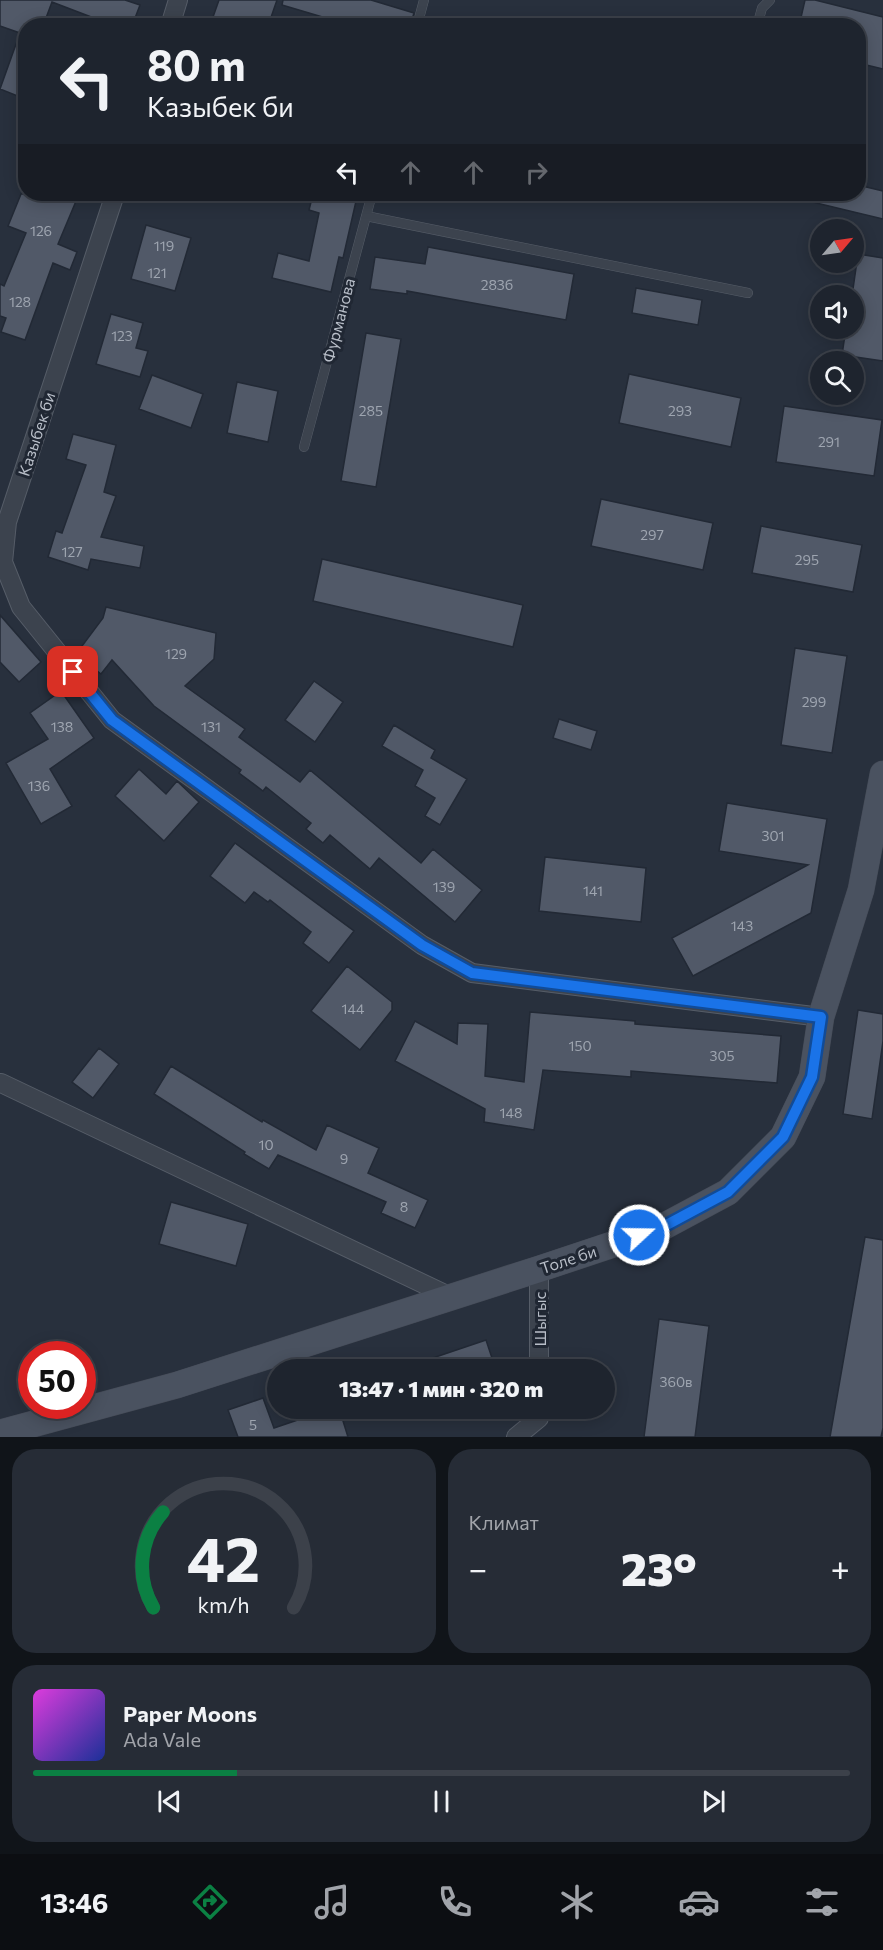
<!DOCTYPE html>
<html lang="ru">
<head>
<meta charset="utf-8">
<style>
	:root { --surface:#1e242e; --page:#262c36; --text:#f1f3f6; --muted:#a1a4aa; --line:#3c414a; --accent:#0b8043 }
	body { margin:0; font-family:Commissioner,sans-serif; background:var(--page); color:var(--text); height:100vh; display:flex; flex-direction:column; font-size:22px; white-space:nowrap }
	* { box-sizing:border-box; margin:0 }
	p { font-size:20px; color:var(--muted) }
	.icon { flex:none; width:33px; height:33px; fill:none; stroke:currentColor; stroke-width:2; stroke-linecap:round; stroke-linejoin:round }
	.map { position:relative; height:1437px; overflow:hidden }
	.details { display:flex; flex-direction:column; gap:12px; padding:12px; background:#101419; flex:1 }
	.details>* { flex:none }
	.banner { position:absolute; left:18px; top:18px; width:848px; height:183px; border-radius:24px; box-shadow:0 3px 15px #0003,0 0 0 2px var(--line); background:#1e242e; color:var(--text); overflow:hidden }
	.needle { width:39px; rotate:61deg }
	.buttons { position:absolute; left:810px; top:219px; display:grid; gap:12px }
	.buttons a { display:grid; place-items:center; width:54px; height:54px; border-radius:50%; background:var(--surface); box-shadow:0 3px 15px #0003,0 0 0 2px var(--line); font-size:30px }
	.speed { position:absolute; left:18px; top:1341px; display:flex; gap:12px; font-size:30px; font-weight:700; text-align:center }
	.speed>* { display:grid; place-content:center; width:78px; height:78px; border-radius:50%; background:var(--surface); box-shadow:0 3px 15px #0003,0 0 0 2px var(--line); line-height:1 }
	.speed .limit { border:9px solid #d22; background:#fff; color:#111 }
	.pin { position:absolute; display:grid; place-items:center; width:51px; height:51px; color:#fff; margin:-26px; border-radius:12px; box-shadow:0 3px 9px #0006 }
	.me { position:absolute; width:66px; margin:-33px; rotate:69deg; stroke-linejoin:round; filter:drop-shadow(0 0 4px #0008) }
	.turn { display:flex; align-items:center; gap:21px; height:126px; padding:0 30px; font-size:27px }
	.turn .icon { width:78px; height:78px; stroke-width:2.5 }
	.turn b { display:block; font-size:42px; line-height:51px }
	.lanes { display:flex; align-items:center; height:57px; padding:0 30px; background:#0003; justify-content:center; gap:30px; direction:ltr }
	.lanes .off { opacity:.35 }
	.big { font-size:45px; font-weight:800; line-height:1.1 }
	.details .tile { flex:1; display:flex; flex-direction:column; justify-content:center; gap:9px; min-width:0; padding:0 21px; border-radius:24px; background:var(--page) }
	.details .dial { align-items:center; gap:0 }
	.dial svg { height:156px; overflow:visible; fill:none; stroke:var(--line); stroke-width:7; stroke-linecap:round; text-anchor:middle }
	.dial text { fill:var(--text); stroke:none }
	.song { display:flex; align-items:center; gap:18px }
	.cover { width:72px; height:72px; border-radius:9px; background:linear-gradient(135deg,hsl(300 70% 55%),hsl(230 70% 35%)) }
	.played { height:6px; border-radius:3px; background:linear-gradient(90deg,var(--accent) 25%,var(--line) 25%) }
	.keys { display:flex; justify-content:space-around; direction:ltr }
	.heat { display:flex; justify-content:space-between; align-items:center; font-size:33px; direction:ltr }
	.details .tiles { flex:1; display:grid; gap:12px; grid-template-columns:1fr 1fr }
	.tile:last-child { grid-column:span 2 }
	.trip { position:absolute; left:267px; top:1359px; width:348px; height:60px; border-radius:30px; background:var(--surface); box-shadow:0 3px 15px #0003,0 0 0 2px var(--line); font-weight:800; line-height:60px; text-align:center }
	.menu { display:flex; height:96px; justify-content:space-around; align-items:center; background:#0c0e12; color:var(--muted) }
	.menu .icon { width:42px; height:42px }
	.menu .selected { color:var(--accent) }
	.menu b { font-size:27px; color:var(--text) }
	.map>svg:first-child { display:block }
	.building { fill:#515968; stroke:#222935; stroke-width:1.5 }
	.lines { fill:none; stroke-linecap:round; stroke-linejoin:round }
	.service-casing { stroke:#565d68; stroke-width:10 }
	.minor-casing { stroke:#565d68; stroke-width:20 }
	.secondary-casing { stroke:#454b57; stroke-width:27 }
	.service { stroke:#3c434e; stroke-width:9 }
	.minor { stroke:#3c434e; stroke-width:18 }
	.secondary { stroke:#4a5260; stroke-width:26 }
	.route-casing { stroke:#114b97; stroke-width:15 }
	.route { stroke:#1a73e8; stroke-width:10 }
	.labels { text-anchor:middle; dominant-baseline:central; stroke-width:6; stroke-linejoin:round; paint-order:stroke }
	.number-label { font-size:14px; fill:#9ea5b0 }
	.street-label { font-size:16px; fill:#b8bec8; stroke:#202733 }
</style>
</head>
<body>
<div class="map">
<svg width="883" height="1437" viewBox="0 0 883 1437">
	<rect width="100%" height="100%" fill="#28303d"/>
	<path class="building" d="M0,0H125L140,5L132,26H96L99,20L52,2L43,26H26L25,99L0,89L20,33L0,26Z
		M219,0H277L268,26H239L213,17Z
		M283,0H371L414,13L410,26H373L348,18L346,24L282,5Z
		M805,0H815L883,17V69L858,63V26H799Z
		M427,17L440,21L439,26H424Z
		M858,185L883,191V219L808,201L809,194H858Z
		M21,194H79L58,244L77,252L70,270L53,263L25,340L1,332L6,318L0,316V284L4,286L26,233L8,226Z
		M313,194H344L357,197L343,258L339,257L331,292L272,278L278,253L309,261L319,213L309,210Z
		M146,225L191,238L175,291L131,279Z
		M428,247L574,274L566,320L407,291V294L370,289L375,257L425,264Z
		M858,254L883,258V361L842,355L846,328H854V296H852Z
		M636,288L702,300L698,325L632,313Z
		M111,314L143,323L136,348L148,351L140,377L96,364Z
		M366,333L401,339L376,487L341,481Z
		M629,374L741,398L731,447L619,423Z
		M152,375L203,394L191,428L139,409Z
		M237,382L278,391L268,442L227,433Z
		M784,406L882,420L874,476L776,462Z
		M73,434L116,445L104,492L116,496L101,537L144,546L140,568L91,559L88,570L48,557L56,531L62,533L86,465L66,459Z
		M601,499L713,523L703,570L591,546Z
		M761,526L862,545L853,592L752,573Z
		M322,559L523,605L513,647L313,601Z
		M106,607L216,633L214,659L185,686L245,729L239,737L300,782L310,770L421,863L433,849L482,890L455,922L379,858L370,869L330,835L323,843L306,829L311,823L266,787L263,791L239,773L241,770L154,706L112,660L101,674L76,654L103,618Z
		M0,615L41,662L19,682L0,662Z
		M795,648L847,656L832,753L781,745Z
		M314,681L343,702L315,742L285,720Z
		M61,691L94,738L50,769L72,806L41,824L6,763L48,739L30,713Z
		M559,719L597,731L591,750L553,738Z
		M394,725L435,750L431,758L467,779L440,825L425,816L435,798L415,786L423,770L382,746Z
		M139,769L166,794L177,781L199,802L164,841L115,796Z
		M727,803L827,819L811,913L693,976L672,938L808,865L719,851Z
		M235,843L354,931L329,963L303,943L311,932L270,900L268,902L254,892L245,903L210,876Z
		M545,857L646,868L641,922L539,911Z
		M347,966L392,1002V1010L360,1050L311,1011Z
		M858,1010L883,1014V1041L872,1119L843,1114Z
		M530,1012L635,1021V1024L781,1036L777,1083L631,1071V1077L543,1070L534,1130L484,1122L485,1109L395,1061L415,1021L457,1044L458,1023L488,1024L485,1076L524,1082Z
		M99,1048L119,1064L93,1098L72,1082Z
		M171,1066L262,1122L263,1120L316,1150L327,1125L379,1148L368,1173L428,1200L415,1228L381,1213L386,1202L278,1155L269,1169L244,1154L245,1152L154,1094Z
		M171,1202L248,1224L236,1266L159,1244Z
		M865,1237L883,1240V1428L881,1437H830Z
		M659,1319L709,1326L695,1437H644Z
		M486,1340L496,1370H409V1366Z
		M263,1398L274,1428L333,1408H339L348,1437H238L228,1410Z"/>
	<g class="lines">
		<g class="service-casing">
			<path id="service" d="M417,26L424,0
				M757,26L762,8L770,0
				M366,216L748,293
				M304,447L372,194"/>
		</g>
		<g class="minor-casing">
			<path id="minor" d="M170,26L178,0
				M115,194L7,522L3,562L21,607L112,720L422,945L472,973L821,1017
				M1,1083L451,1297
				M539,1269V1370
				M516,1437L539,1418"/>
		</g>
		<g class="secondary-casing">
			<path id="secondary" d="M0,1433L177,1385L539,1269L659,1229L728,1192L783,1137L812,1077L821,1017L861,890L883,774"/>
		</g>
		<use href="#service" class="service"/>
		<use href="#minor" class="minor"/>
		<use href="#secondary" class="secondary"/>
	</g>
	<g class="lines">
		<g class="route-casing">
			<path id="route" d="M73,672L112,720L422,945L472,973L821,1017L812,1077L783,1137L728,1192L659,1229L639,1235"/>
		</g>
		<use href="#route" class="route"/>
	</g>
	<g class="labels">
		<g class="number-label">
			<text x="41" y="230">126</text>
			<text x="164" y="245">119</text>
			<text x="157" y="272">121</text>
			<text x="497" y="284">283б</text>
			<text x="20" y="301">128</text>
			<text x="122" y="335">123</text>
			<text x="371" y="410">285</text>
			<text x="680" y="410">293</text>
			<text x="829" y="441">291</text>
			<text x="652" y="534">297</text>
			<text x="72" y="551">127</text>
			<text x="807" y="559">295</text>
			<text x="176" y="653">129</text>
			<text x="814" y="701">299</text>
			<text x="62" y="726">138</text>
			<text x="211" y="726">131</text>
			<text x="39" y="785">136</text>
			<text x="773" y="835">301</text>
			<text x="444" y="886">139</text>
			<text x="593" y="890">141</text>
			<text x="742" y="925">143</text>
			<text x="353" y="1008">144</text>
			<text x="580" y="1045">150</text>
			<text x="722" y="1055">305</text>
			<text x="511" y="1112">148</text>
			<text x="266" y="1144">10</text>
			<text x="344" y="1158">9</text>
			<text x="404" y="1206">8</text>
			<text x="676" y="1381">360в</text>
			<text x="253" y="1424">5</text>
		</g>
		<g class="street-label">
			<text transform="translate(338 320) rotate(-75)">Фурманова</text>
			<text transform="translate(36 434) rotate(-72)">Казыбек би</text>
			<text transform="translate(568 1259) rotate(-18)">Толе би</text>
			<text transform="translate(539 1319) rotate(-90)">Шыгыс</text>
		</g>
	</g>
</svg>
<div class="buttons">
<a><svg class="needle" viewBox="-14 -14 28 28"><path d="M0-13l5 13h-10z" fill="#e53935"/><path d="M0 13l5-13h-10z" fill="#a1a4aa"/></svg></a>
<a><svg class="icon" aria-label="sound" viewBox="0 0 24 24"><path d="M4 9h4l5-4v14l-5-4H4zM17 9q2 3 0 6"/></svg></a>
<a><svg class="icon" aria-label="search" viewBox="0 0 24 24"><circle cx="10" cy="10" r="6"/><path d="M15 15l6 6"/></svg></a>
</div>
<div class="speed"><div class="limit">50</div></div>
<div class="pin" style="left:73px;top:672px;background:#d93025"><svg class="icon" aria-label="arrive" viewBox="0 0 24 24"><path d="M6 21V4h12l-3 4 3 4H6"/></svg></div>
<svg class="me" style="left:639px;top:1235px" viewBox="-20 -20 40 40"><circle r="17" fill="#1a73e8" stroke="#fff" stroke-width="3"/><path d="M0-11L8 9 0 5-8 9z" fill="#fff"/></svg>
<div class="trip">13:47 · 1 мин · 320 m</div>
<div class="banner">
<div class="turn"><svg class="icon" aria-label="left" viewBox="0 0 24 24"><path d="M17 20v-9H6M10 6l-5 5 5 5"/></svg><div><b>80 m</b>Казыбек би</div></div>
<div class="lanes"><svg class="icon" aria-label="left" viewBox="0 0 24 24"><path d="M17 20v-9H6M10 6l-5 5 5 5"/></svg><svg class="icon off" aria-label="ahead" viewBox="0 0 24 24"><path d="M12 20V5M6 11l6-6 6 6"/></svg><svg class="icon off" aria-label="ahead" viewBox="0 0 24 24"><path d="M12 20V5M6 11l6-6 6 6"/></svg><svg class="icon off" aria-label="right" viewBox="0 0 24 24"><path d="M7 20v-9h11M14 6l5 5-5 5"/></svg></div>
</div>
</div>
<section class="details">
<div class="tiles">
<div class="tile dial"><svg viewBox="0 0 100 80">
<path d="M14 69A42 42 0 1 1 86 69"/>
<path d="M14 69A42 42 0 0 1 19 20" stroke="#0b8043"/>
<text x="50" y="56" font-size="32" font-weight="700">42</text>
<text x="50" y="72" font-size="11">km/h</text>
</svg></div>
<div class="tile"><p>Климат</p>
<div class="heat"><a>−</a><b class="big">23°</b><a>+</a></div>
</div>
<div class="tile">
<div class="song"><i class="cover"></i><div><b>Paper Moons</b><p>Ada Vale</p></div></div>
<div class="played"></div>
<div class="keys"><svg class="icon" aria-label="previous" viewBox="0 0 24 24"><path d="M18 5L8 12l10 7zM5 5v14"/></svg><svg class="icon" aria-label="pause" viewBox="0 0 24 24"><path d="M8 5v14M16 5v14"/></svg><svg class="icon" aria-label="next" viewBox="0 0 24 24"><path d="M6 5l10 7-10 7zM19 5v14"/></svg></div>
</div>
</div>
</section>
<nav class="menu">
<b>13:46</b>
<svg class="icon selected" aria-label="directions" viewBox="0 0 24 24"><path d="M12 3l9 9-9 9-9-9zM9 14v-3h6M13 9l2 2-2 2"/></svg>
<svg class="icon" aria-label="music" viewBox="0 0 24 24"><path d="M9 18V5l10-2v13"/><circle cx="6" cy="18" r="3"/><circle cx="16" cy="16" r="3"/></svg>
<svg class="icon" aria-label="phone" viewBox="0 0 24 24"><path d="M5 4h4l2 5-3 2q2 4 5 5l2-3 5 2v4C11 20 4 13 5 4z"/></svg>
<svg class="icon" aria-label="climate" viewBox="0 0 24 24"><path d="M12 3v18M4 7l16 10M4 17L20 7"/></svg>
<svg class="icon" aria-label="car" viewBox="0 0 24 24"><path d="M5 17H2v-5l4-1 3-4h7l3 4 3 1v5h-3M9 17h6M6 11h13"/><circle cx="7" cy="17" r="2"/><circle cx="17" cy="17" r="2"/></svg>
<svg class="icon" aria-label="filters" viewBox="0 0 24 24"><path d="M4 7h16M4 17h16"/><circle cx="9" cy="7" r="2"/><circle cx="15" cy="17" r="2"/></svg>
</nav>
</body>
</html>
